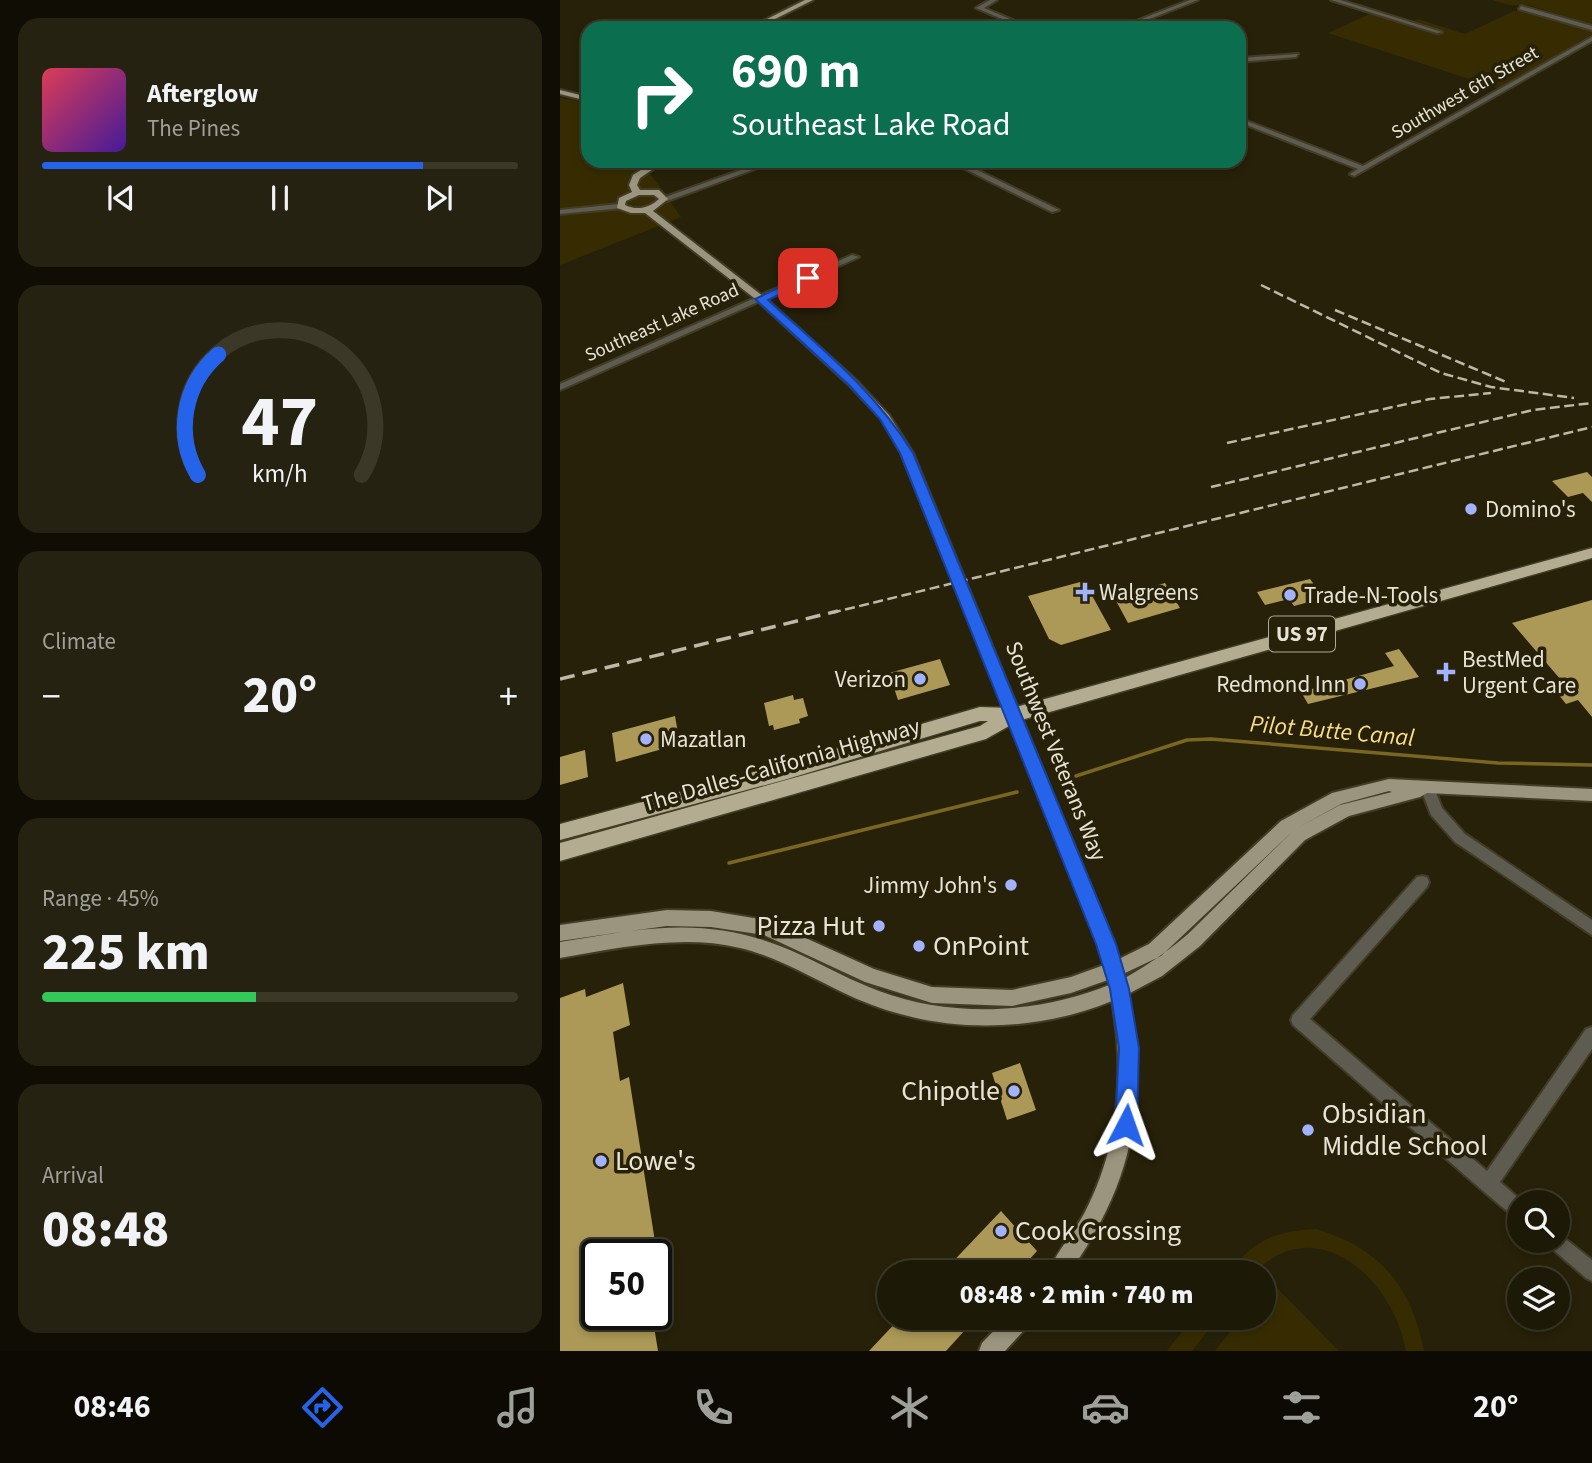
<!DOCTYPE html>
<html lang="en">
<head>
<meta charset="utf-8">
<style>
	:root { --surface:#1d1907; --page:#252211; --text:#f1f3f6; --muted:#a0a09b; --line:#3b3828; --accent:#2563eb }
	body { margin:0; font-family:"Source Sans 3",sans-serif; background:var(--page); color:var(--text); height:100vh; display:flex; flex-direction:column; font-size:26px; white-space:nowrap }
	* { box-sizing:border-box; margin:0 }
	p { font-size:23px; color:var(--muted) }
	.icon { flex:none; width:38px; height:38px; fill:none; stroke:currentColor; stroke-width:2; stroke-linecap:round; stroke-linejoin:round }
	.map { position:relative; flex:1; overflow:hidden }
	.panel { display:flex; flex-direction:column; gap:18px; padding:18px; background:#100e04; width:560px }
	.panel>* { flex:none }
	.guide { position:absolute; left:21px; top:21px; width:665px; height:147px; border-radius:21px; box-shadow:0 4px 10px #0003,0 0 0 2px var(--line); background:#0b6e4f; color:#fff; overflow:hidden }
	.fabs { position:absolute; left:947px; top:1190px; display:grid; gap:14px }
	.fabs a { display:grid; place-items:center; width:63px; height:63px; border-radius:50%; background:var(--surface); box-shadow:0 4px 10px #0003,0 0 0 2px var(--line); font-size:35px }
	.speed { position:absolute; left:21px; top:1239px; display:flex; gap:14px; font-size:35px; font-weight:700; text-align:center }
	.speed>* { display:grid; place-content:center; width:91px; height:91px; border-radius:50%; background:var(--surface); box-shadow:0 4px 10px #0003,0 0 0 2px var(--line); line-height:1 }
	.speed .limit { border:4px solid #111; border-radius:10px; background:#fff; color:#111 }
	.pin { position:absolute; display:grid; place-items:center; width:60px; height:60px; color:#fff; margin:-30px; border-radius:14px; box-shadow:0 4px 10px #0006 }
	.me { position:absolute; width:77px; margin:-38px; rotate:4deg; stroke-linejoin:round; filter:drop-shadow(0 0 5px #0008) }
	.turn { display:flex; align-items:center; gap:24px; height:147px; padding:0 35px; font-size:32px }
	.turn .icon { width:91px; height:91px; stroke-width:2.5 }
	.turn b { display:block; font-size:49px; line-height:60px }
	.big { font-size:52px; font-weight:800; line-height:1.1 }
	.panel .tile { flex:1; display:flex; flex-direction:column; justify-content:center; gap:10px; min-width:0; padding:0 24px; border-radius:21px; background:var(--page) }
	.panel .dial { align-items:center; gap:0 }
	.dial svg { height:182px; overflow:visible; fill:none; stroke:var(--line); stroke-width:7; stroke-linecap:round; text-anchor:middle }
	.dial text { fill:var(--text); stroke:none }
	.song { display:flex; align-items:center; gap:21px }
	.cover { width:84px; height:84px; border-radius:10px; background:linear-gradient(135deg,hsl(350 70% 55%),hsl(260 70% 35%)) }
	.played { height:7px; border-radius:4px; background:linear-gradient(90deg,var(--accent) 80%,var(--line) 80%) }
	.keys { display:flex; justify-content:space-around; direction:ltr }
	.heat { display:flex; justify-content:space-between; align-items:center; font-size:38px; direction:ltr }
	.charge { height:10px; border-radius:5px; background:linear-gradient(90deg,#34c759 45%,var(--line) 0) }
	.trip { position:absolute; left:317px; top:1260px; width:399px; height:70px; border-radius:35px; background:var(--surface); box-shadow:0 4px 10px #0003,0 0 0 2px var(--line); font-weight:800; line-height:70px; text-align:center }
	.menu { display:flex; height:112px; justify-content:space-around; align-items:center; background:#0c0a03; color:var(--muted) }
	.menu .icon { width:49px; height:49px }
	.menu .active { color:var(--accent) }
	.menu b { font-size:32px; color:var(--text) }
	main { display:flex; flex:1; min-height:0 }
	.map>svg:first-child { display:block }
	.green { fill:#372c01 }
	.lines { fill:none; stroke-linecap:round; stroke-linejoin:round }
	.stream { stroke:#786622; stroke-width:3.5 }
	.building { fill:#ac9957 }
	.minor-casing { stroke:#423c26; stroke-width:4 }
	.major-casing { stroke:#423c26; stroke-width:4 }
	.highway-casing { stroke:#423c26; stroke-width:3 }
	.minor { fill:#5e5b50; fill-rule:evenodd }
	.major { fill:#9b957f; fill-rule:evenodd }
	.highway { fill:#b3ac91; fill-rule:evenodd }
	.rail-far1 { stroke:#bdb8a8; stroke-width:2.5; stroke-dasharray:10 4.5; stroke-linecap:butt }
	.rail { stroke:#bdb8a8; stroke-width:3.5; stroke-dasharray:15 8; stroke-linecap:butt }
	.route { fill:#2563eb; stroke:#184099; stroke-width:2 }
	.poi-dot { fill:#a2b2fd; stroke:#272109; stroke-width:2.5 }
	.labels { text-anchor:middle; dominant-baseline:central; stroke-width:7; stroke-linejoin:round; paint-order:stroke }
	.far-street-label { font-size:19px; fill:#e7e3d5; stroke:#272109 }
	.shield { fill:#272109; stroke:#ada998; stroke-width:2 }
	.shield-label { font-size:21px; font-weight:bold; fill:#e7e3d5 }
	.poi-label { font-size:23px; fill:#e7e3d5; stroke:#272109; text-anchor:start }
	.street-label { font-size:23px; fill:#e7e3d5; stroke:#272109 }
	.water-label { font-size:24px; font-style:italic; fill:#fbdf81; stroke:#272109 }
	.near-poi-label { font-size:28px; fill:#e7e3d5; stroke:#272109; text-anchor:start }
</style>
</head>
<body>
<main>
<section class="panel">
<div class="tile">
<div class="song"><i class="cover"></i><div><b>Afterglow</b><p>The Pines</p></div></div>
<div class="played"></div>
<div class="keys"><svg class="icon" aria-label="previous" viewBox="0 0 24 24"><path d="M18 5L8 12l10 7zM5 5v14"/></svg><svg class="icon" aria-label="pause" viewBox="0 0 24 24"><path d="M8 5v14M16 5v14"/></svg><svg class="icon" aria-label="next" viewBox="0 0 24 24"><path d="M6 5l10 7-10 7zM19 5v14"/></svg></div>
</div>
<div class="tile dial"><svg viewBox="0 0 100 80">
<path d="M14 69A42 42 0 1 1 86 69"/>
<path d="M14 69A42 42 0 0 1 23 16" stroke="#2563eb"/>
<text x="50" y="56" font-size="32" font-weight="700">47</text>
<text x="50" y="72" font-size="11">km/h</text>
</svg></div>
<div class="tile"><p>Climate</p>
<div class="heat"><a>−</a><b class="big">20°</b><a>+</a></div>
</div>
<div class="tile"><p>Range · 45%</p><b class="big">225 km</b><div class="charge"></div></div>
<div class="tile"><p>Arrival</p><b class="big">08:48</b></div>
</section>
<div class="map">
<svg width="1032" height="1351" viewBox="0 0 1032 1351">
	<rect width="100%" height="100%" fill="#272109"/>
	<path class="green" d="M932,0H1032V25L968,5H950Z
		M954,11L970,12L1032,30V34L940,89L768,33L812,13L848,24L858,19L905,34Z
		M0,98L28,103V161H81L121,217L0,265Z
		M757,1229C820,1249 851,1285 864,1351H846C834,1281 759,1209 695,1272H669C695,1239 716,1231 757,1229Z
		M710,1281L779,1351H655L681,1318H704V1289Z
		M633,1318H658L632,1351H607Z"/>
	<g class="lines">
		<path class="stream" d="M516,776L627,740L651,739L938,763L1032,765
			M169,863L457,792"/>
	</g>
	<path class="building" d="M1027,472L1032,477V502L1023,493L1008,497L992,481Z
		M750,579L764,598L734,606L729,599L705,605L697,592Z
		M524,581L551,630L501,645L489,639L468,596Z
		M605,583L620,608L568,623L554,597Z
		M1032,600V717L1018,700L1006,704L990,684L1001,680L952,623Z
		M839,649L859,677L748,704L741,692L834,666L825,653Z
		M380,659L390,685L338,700L329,673Z
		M233,695L234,700L243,698L248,716L239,719L240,723L214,730L213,725L209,726L204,703Z
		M115,716L120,744L56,762L52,733Z
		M25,750L28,777L0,785V757Z
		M63,983L70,1025L53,1032L60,1081L69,1077L96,1248L81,1255H37V1314H92L98,1351H0V998L25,989L26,997Z
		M460,1063L476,1110L447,1120L432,1073Z
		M441,1211L477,1251L458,1272H383Z
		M340,1318H416L386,1351H309Z"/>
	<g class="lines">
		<g class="minor-casing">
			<path id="minor" d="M430,0H437L424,8L472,28H464L416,8Z
				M630,0H638L566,28H558Z
				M771,0H780L882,32L877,33Z
				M961,6L1032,26V30L959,9Z
				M1032,37V41L794,176L790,174L798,169L679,122V118L803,166Z
				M738,54L736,57L679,62V58Z
				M206,161H217L107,201L100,199Z
				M389,161H399L499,210L492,212Z
				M60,204H63V208L0,214V210Z
				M292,255L299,257L0,390V384Z
				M868,783L873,785L882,808L905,834L1032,920V935L895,842L871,815L861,789L863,785Z
				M862,876L867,877L869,882L867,887L750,1019L927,1171L1026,1029L1032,1027V1049L940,1182L963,1202H959V1219L953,1216L922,1190L733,1025L731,1020L733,1015L857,877Z
				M998,1233L1032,1260V1281L1026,1278L990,1247L987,1241H998Z"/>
		</g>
		<g class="major-casing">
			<path id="major" d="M245,0H253L197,28H189Z
				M0,90L28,97V101L0,94Z
				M95,161H105L80,178L77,185L80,190H99L108,199L93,211L204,297L297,381L329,415L353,453L553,940L559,959L589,944L721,821L772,793L829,779L1032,789V801L867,793L860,797L789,816L745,840L640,946L602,976L568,994C589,1103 573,1182 510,1272H488C497,1251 514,1233 525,1212C559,1146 565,1074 552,1001C471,1034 378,1034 297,999C258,982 222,958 180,948C121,934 59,948 0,958V942L62,932L0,941V925L107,910L151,911L206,920L314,969L372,987L452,990L511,977L544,965L537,940L341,453L321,419L289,385L198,301L85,213H71L57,208L59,198L72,192L69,185L73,175ZM79,195H94L99,199C89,208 77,211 65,205L66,201ZM829,791L832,792L780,805L737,828L781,804ZM733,831L628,934C608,951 588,965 565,978L563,974L601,956ZM107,926L151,927L204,935L305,982L372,1003L452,1006L511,993L548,980L549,985C478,1014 391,1018 319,991C292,981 267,967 241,955C183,928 134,923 70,931Z
				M446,1318H471L468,1326L445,1351H419L422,1343Z"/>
		</g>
		<g class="highway-casing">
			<path id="highway" d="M1032,548V558L458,721L426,739L0,861V843L420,726L428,721H420L224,780L0,840V824L224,764L420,707L452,708Z"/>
		</g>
		<use href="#minor" class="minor"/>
		<use href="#major" class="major"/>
		<use href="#highway" class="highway"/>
		<path class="rail-far1" d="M701,285L881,373L931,387L1014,398
			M775,310L946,382
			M667,443L870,399L931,393
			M651,487L973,410L1032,403
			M271,613L1032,427"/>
		<path class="rail" d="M0,679L278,611"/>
	</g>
	<path class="route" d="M244,276L253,278L208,300C262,349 314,390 353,453L556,944L569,989L579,1048L577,1125L574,1132L566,1135L558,1132L555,1125L559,1048L550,989L536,944L340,453L320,419L289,385L195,299Z"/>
	<g class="poi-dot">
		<circle cx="911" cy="509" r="7"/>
		<path d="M521.5 581.5h7v7h7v7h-7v7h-7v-7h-7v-7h7z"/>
		<circle cx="730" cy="595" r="7"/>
		<path d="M882.5 661.5h7v7h7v7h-7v7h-7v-7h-7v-7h7z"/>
		<circle cx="360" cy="679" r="7"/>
		<circle cx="800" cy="684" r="7"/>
		<circle cx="86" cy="739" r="7"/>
		<circle cx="451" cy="885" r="7"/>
		<circle cx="319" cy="926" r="7"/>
		<circle cx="359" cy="946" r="7"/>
		<circle cx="454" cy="1091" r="7"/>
		<circle cx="748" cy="1130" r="7"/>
		<circle cx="41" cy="1161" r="7"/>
		<circle cx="441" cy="1231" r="7"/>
	</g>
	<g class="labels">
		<g class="far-street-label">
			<text transform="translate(905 93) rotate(-30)">Southwest 6th Street</text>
			<text transform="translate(102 323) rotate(-24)">Southeast Lake Road</text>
		</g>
		<rect class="shield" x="709" y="616.5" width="66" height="35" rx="5"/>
		<g class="shield-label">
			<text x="742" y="634">US 97</text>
		</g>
		<g class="poi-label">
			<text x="925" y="509">Domino's</text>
			<text x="539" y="592">Walgreens</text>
			<text x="744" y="595">Trade-N-Tools</text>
			<text x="902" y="659">BestMed<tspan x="902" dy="26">Urgent Care</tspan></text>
			<text x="346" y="679" text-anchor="end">Verizon</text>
			<text x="786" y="684" text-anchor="end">Redmond Inn</text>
			<text x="100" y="739">Mazatlan</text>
			<text x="437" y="885" text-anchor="end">Jimmy John's</text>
		</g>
		<g class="street-label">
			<text transform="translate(496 751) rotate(68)">Southwest Veterans Way</text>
			<text transform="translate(221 765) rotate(-16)">The Dalles-California Highway</text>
		</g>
		<g class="water-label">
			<text transform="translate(772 731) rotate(5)">Pilot Butte Canal</text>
		</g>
		<g class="near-poi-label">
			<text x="305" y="926" text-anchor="end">Pizza Hut</text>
			<text x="373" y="946">OnPoint</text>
			<text x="440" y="1091" text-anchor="end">Chipotle</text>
			<text x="762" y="1114">Obsidian<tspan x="762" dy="32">Middle School</tspan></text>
			<text x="55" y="1161">Lowe's</text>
			<text x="455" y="1231">Cook Crossing</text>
		</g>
	</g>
</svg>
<div class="fabs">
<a><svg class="icon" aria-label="search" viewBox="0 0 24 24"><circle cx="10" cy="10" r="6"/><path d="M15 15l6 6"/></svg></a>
<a><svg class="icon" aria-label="layers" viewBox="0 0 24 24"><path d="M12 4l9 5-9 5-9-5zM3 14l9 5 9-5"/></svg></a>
</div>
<div class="speed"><div class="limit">50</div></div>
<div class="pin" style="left:248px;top:278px;background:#d93025"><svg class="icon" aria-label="arrive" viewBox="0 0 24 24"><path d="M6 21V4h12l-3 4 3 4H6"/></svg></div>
<svg class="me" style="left:566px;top:1125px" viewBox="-20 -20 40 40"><path d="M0-17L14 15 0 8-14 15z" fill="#2563eb" stroke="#fff" stroke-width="4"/></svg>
<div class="trip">08:48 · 2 min · 740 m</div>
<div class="guide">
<div class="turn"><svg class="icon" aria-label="right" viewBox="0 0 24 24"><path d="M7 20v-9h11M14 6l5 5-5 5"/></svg><div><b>690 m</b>Southeast Lake Road</div></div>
</div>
</div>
</main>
<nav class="menu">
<b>08:46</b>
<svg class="icon active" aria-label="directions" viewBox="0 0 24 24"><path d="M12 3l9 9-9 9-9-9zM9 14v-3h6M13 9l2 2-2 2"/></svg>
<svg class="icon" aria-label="music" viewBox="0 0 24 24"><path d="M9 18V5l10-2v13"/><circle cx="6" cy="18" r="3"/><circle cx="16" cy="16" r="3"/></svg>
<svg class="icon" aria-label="phone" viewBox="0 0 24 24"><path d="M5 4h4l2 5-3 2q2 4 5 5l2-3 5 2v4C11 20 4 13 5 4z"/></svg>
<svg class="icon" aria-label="climate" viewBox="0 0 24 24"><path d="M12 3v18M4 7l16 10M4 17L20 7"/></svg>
<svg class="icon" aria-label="car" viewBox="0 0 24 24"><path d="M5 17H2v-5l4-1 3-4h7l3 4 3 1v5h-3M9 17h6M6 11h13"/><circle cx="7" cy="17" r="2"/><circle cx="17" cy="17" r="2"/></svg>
<svg class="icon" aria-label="filters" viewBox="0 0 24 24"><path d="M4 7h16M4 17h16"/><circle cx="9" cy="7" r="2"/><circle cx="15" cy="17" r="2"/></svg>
<b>20°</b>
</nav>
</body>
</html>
